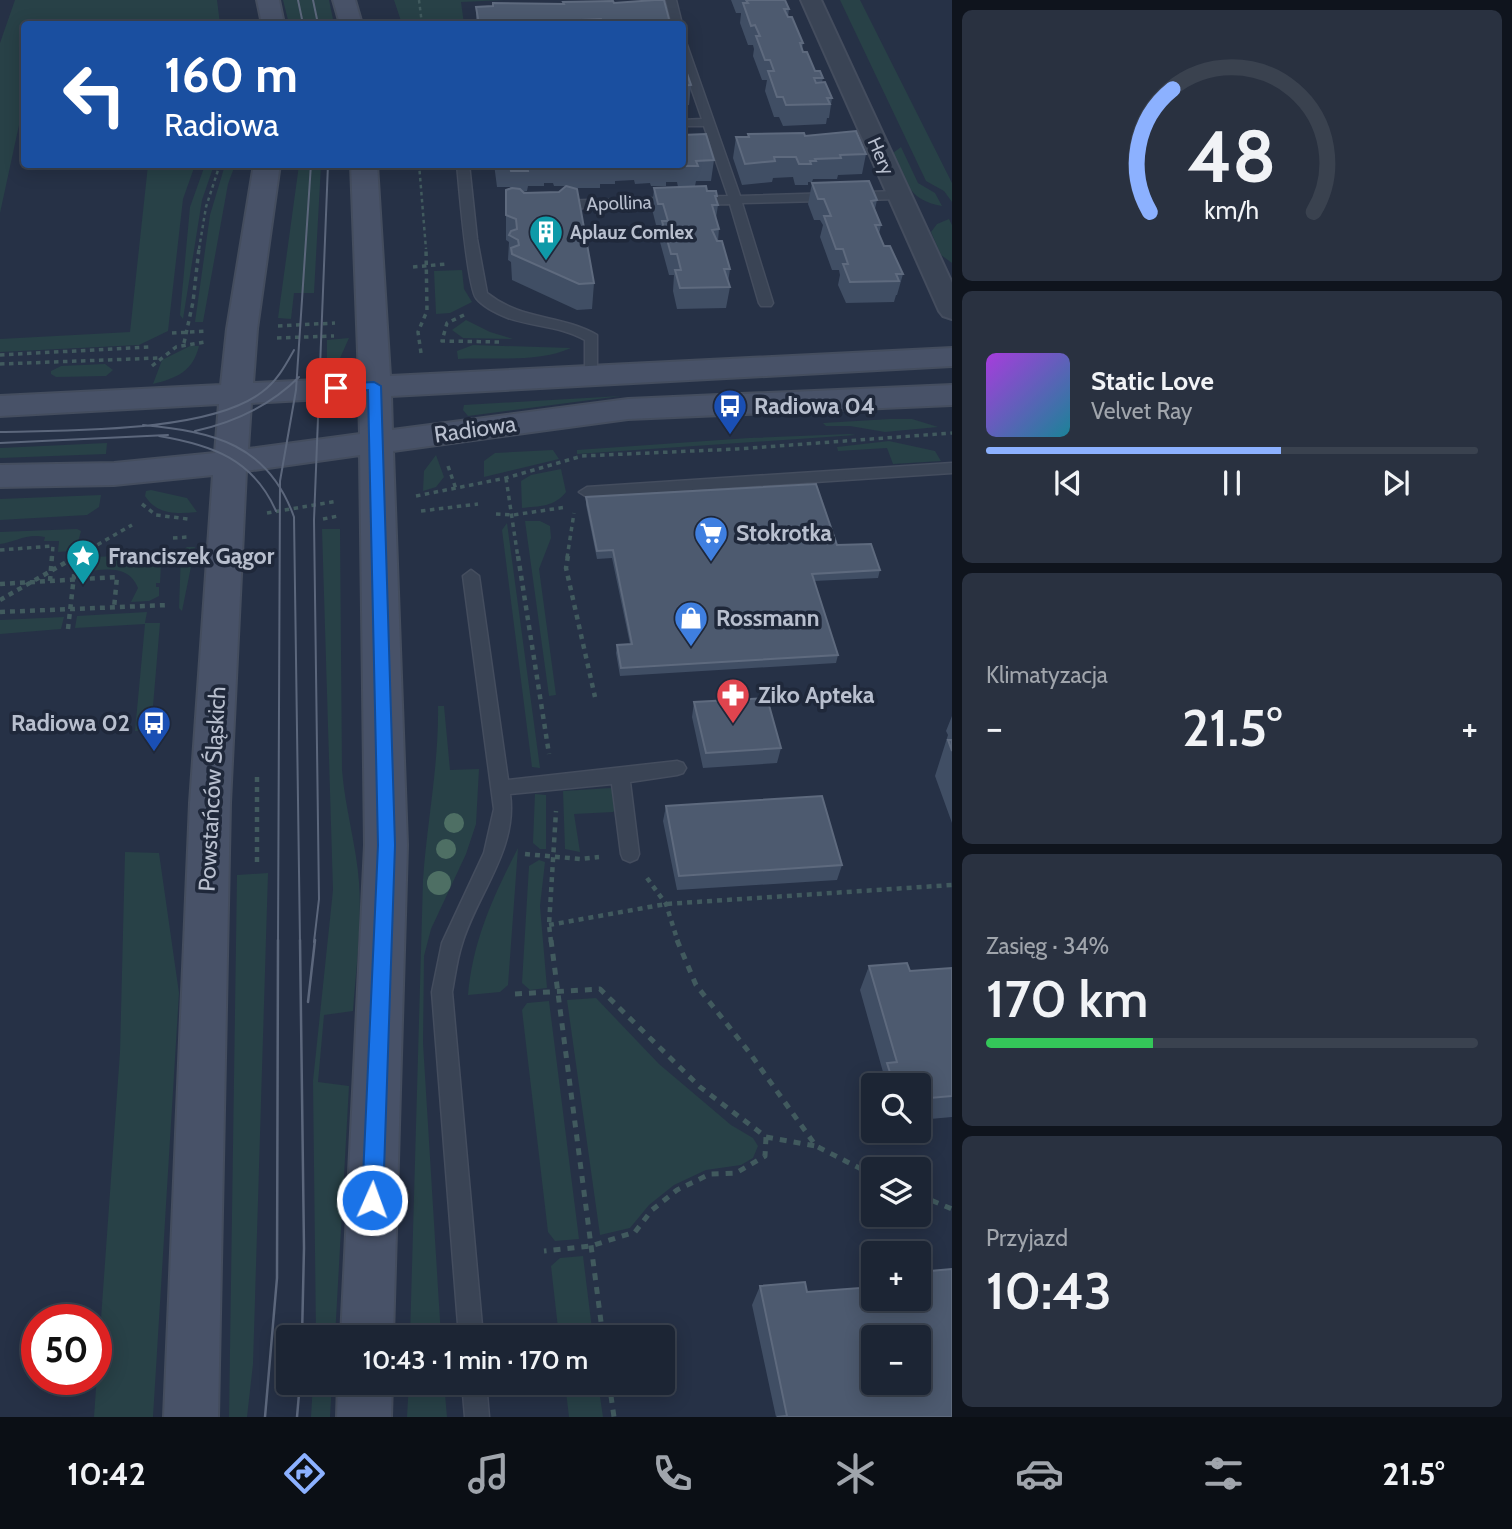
<!DOCTYPE html>
<html lang="pl">
<head>
<meta charset="utf-8">
<style>
	:root { --surface:#1c2534; --page:#293140; --text:#f1f3f6; --muted:#a0a5ac; --line:#3a424f; --accent:#8cb1ff }
	body { margin:0; font-family:Cabin,sans-serif; background:var(--page); color:var(--text); height:100vh; display:flex; flex-direction:column; font-size:26px; white-space:nowrap }
	* { box-sizing:border-box; margin:0 }
	p { font-size:23px; color:var(--muted) }
	.icon { flex:none; width:38px; height:38px; fill:none; stroke:currentColor; stroke-width:2; stroke-linecap:round; stroke-linejoin:round }
	.map { position:relative; flex:1; overflow:hidden }
	.panel { display:flex; flex-direction:column; gap:10px; padding:10px; background:#0f141d; width:560px }
	.panel>* { flex:none }
	.banner { position:absolute; left:21px; top:21px; width:665px; height:147px; border-radius:7px; box-shadow:0 4px 18px #0003,0 0 0 2px var(--line); background:#1a4fa0; color:#fff; overflow:hidden }
	.buttons { position:absolute; left:861px; top:1073px; display:grid; gap:14px }
	.buttons a { display:grid; place-items:center; width:70px; height:70px; border-radius:7px; background:var(--surface); box-shadow:0 4px 18px #0003,0 0 0 2px var(--line); font-size:35px }
	.speed { position:absolute; left:21px; top:1304px; display:flex; gap:14px; font-size:35px; font-weight:700; text-align:center }
	.speed>* { display:grid; place-content:center; width:91px; height:91px; border-radius:50%; background:var(--surface); box-shadow:0 4px 18px #0003,0 0 0 2px var(--line); line-height:1 }
	.speed .limit { border:10px solid #d22; background:#fff; color:#111 }
	.pin { position:absolute; display:grid; place-items:center; width:60px; height:60px; color:#fff; margin:-30px; border-radius:14px; box-shadow:0 4px 10px #0006 }
	.me { position:absolute; width:77px; margin:-38px; rotate:2deg; stroke-linejoin:round; filter:drop-shadow(0 0 5px #0008) }
	.turn { display:flex; align-items:center; gap:24px; height:147px; padding:0 28px; font-size:32px }
	.turn .icon { width:91px; height:91px; stroke-width:2.5 }
	.turn b { display:block; font-size:49px; line-height:60px }
	.big { font-size:52px; font-weight:600; line-height:1.1 }
	.panel .card { flex:1; display:flex; flex-direction:column; justify-content:center; gap:10px; min-width:0; padding:0 24px; border-radius:10px; background:var(--page) }
	.panel .dial { align-items:center; gap:0 }
	.dial svg { height:182px; overflow:visible; fill:none; stroke:var(--line); stroke-width:7; stroke-linecap:round; text-anchor:middle }
	.dial text { fill:var(--text); stroke:none }
	.song { display:flex; align-items:center; gap:21px }
	.cover { width:84px; height:84px; border-radius:10px; background:linear-gradient(135deg,hsl(280 70% 55%),hsl(190 70% 35%)) }
	.played { height:7px; border-radius:4px; background:linear-gradient(90deg,var(--accent) 60%,var(--line) 60%) }
	.keys { display:flex; justify-content:space-around; direction:ltr }
	.heat { display:flex; justify-content:space-between; align-items:center; font-size:38px; direction:ltr }
	.charge { height:10px; border-radius:5px; background:linear-gradient(90deg,#34c759 34%,var(--line) 0) }
	.trip { position:absolute; left:276px; top:1325px; width:399px; height:70px; border-radius:7px; background:var(--surface); box-shadow:0 4px 18px #0003,0 0 0 2px var(--line); font-weight:600; line-height:70px; text-align:center }
	.menu { display:flex; height:112px; justify-content:space-around; align-items:center; background:#0b0f15; color:var(--muted) }
	.menu .icon { width:49px; height:49px }
	.menu .active { color:var(--accent) }
	.menu b { font-size:32px; color:var(--text) }
	main { display:flex; flex:1; min-height:0 }
	.map>svg:first-child { display:block }
	.green { fill:#284147 }
	.lines { fill:none; stroke-linecap:round; stroke-linejoin:round }
	.lane-casing { stroke:#444d5e; stroke-width:3 }
	.street-casing { stroke:#444d5e; stroke-width:4 }
	.secondary-casing { stroke:#444d5e; stroke-width:4 }
	.path-far3 { stroke:#415a5e; stroke-width:2.5; stroke-dasharray:3.5 3.5; stroke-linecap:butt }
	.path-far2 { stroke:#415a5e; stroke-width:3.5; stroke-dasharray:4.5 4.5; stroke-linecap:butt }
	.path-far1 { stroke:#415a5e; stroke-width:4.5; stroke-dasharray:5 5; stroke-linecap:butt }
	.path { stroke:#415a5e; stroke-width:5; stroke-dasharray:7 7; stroke-linecap:butt }
	.lane { fill:#3a4455; fill-rule:evenodd }
	.street { fill:#3a4455; fill-rule:evenodd }
	.secondary { fill:#485268; fill-rule:evenodd }
	.tram-far1 { stroke:#5c677c; stroke-width:2 }
	.tram { stroke:#5c677c; stroke-width:2.5 }
	.tree { fill:#4e6f64 }
	.wall { fill:#404e64; fill-rule:evenodd }
	.shaded-wall { fill:#303d53 }
	.building { fill:#4d5a6f; stroke:#5e6a7e; stroke-width:2; fill-rule:evenodd }
	.route { fill:#1a73e8; stroke:#114b97; stroke-width:2 }
	.labels { text-anchor:middle; dominant-baseline:central; stroke-width:7; stroke-linejoin:round; paint-order:stroke }
	.far-street-label { font-size:19px; fill:#b8bfce; stroke:#1f283a }
	.far-poi-label { font-size:19px; font-weight:bold; fill:#b8bfce; stroke:#1f283a; text-anchor:start }
	.poi-label { font-size:23px; font-weight:bold; fill:#b8bfce; stroke:#1f283a; text-anchor:start }
	.street-label { font-size:23px; fill:#b8bfce; stroke:#1f283a }
</style>
</head>
<body>
<main>
<div class="map">
<svg width="952" height="1417" viewBox="0 0 952 1417">
	<rect width="100%" height="100%" fill="#263146"/>
	<path class="green" d="M15,0H217L220,24H24V102L0,213V43Z
		M283,0H329L334,24H289Z
		M394,0H505L461,2L464,24H402Z
		M840,0H860L952,183V202L944,191L926,181Z
		M901,147L918,183L935,193L942,206C908,200 906,182 893,153Z
		M148,165H195L183,199L168,331L139,345L0,352V339L130,332Z
		M205,165H214L202,200L183,319L180,315L190,207Z
		M225,165H235L228,184L203,322H195L210,215Z
		M299,165H321L314,293H294L291,319L278,318Z
		M949,219L952,225V263L941,255L931,232L937,224Z
		M462,270L464,289L472,302L450,313L436,314L434,271Z
		M466,320L490,332L513,339L463,338L452,330Z
		M349,338L337,365L327,369V340Z
		M473,345L571,348C538,363 493,357 458,359L457,351Z
		M190,346H199C193,371 177,378 153,384L162,360Z
		M105,364L113,370L106,376L56,377L51,374V371L61,366Z
		M621,396L468,416L463,410L464,405Z
		M890,419H912L938,427L885,432L850,426H826L823,423Z
		M849,434L856,435L577,454V450L749,438Z
		M889,441L935,451L941,461L893,464L887,448L838,451L837,447Z
		M107,443L106,454L0,458V448Z
		M553,450L559,459L484,477V461L495,453Z
		M436,455L444,477L436,487L423,491L424,471Z
		M561,469L566,492C554,507 540,506 522,508L521,481L531,475Z
		M151,490L187,498L197,512C177,514 157,515 145,496L146,491Z
		M101,495L99,507L87,515L0,520V499Z
		M525,521H540L550,526L551,538L539,569L556,695L549,696Z
		M507,523L540,768L532,767L502,530Z
		M77,529L81,531L77,546L71,551L58,552L59,541H44L45,537C26,533 16,542 0,544V532Z
		M322,529H340L342,770C345,808 356,844 359,882C362,925 356,968 353,1011L324,1015L318,1082L349,1086L335,1337H316L313,1081L333,890Z
		M187,547H195L182,611L179,608L181,552Z
		M142,555L153,557L161,563L160,583H156V587H159V596L149,601L131,602L138,588C128,563 103,570 81,572L82,565L93,557Z
		M147,612L145,623H160L151,730L135,731L145,624L75,628L77,616Z
		M64,617L61,629L0,634V620Z
		M438,706H444L450,770L479,769L476,824L466,854L431,929L424,956L423,1043L441,1337H410L423,880C427,822 439,764 438,706Z
		M611,788L618,796V808L613,812L574,814L580,852L565,849L563,791Z
		M535,794L546,795V849H540L533,843Z
		M518,848L508,985L500,992L468,995C473,940 493,897 518,848Z
		M125,852L159,853L179,993L153,1417H94L120,1052Z
		M539,860L545,862L540,906L547,988L530,990L522,983L529,866Z
		M268,873L253,1364L247,1417H229L237,875Z
		M596,998L659,1064L731,1125L753,1138L758,1146L753,1158L741,1165L706,1170L674,1185L649,1205L630,1228L600,1235L567,1000Z
		M549,1001L579,1239L555,1241L548,1232L522,1010L527,1003Z
		M583,1256L593,1337H559L551,1266L560,1258Z
		M409,1382L444,1383L447,1417H407Z
		M313,1383H332L330,1417H311Z
		M565,1383H598L603,1417H569Z"/>
	<g class="lines">
		<g class="lane-casing">
			<path id="lane" d="M666,0H676L682,24H672Z
				M682,42L687,45L740,196L899,191L905,195L899,199L742,203L773,303L771,306H761L759,303L730,204L555,209L549,205L555,201L728,196L704,126H682V120L702,119L682,62Z
				M457,164H469L477,239L487,293C522,321 560,314 597,335V378H587L585,375V340C561,326 534,327 508,318C498,314 483,307 476,298C467,285 459,186 457,164Z
				M952,463V473L587,497L579,492L587,487Z
				M471,570L479,576L508,780L677,761L683,763L686,768L683,773L677,775L630,782L639,854L637,859L630,862L623,859L621,854L612,784L510,794C518,849 477,894 462,944C457,959 455,976 452,992L483,1337H459L432,992L442,943L484,853L494,809L463,576Z
				M462,1382H486L489,1417H465Z"/>
		</g>
		<g class="street-casing">
			<path id="street" d="M801,0H821L952,283V319L943,316L939,311Z"/>
		</g>
		<g class="secondary-casing">
			<path id="secondary" d="M257,0H279L284,24H262Z
				M333,0H355L362,24H340Z
				M254,164H280L257,329L253,383L359,378L351,164H377L390,376L952,348V366L391,396L392,430L628,399L952,385V405L628,419L393,451L407,845L393,1337H341L365,845L360,455L246,471L230,803L218,1417H164L190,803L213,475L114,485L0,487V465L114,463L215,453L219,404L0,416V396L221,385L227,329ZM359,397L360,434L248,449L251,403Z
				M338,1382H392L391,1417H337Z"/>
		</g>
		<path class="path-far3" d="M419,0L422,24
			M419,164L426,249
			M199,249L206,207L220,164"/>
		<path class="path-far2" d="M413,267L446,264
			M464,315L447,323L442,341L501,342
			M278,326L335,323
			M172,333L206,331
			M277,338L334,336
			M184,343L193,302L199,248
			M421,353L418,332L427,311L426,248
			M0,355L149,347
			M0,364L158,358
			M152,366L176,347L205,342
			M448,466L456,489
			M506,478L518,558
			M416,496L506,478L582,456L737,449L952,433
			M142,504L156,515L188,519
			M421,511L478,504
			M267,513L338,501
			M496,514L513,515L567,507
			M323,519L338,516
			M173,538L188,537
			M0,550L53,546L52,558
			M74,558L132,525
			M567,558L574,513"/>
		<path class="path-far1" d="M518,556L549,754
			M568,556L566,568L595,697
			M50,581L52,556
			M0,584L117,577L114,608
			M0,600L77,556
			M0,612L168,605
			M68,629L76,558
			M257,777V867
			M525,854L580,859L599,857
			M647,878L666,904L678,942
			M549,925L666,904L952,885
			M551,942L549,925L556,811"/>
		<path class="path" d="M551,940L603,1337
			M677,940L696,985L749,1052L816,1146L873,1175
			M515,994L600,989L700,1087L766,1137L765,1156L736,1173L710,1174L677,1190L652,1210L635,1232L591,1246L544,1251
			M766,1137L816,1146
			M919,1195L952,1209
			M609,1382L614,1417"/>
		<use href="#lane" class="lane"/>
		<use href="#street" class="street"/>
		<use href="#secondary" class="secondary"/>
		<path class="tram-far1" d="M298,0L303,24
			M313,0L318,24
			M143,425C214,432 268,444 294,517L300,942
			M195,431C235,422 270,406 299,377
			M0,432C68,430 209,433 262,392C277,381 285,366 294,350
			M159,436C212,445 253,459 276,511
			M0,443L168,435
			M278,942L280,481L296,390L311,164
			M314,942L319,899L314,520L328,164"/>
		<path class="tram" d="M300,940L304,1248L302,1337
			M308,1002L315,940
			M265,1417L277,1278L278,940
			M297,1417L300,1382"/>
	</g>
	<g class="tree">
		<circle cx="454" cy="823" r="10"/>
		<circle cx="446" cy="849" r="10"/>
		<circle cx="439" cy="883" r="12"/>
	</g>
	<path class="wall" d="M731,0H785L789,9L788,17L803,43L802,49L815,71L823,78L822,82L832,98L829,118H827L826,124L783,126L779,117H774L765,91L767,80H762L753,56L754,49L753,45H748L740,23L741,14V13H736Z
		M614,3L670,23V24H476V7Z
		M682,62L691,85L689,105L682,106Z
		M748,134L805,136L866,154L862,174L838,175L837,179H813L812,182H808V185H795L793,177L773,178L772,182L742,185L733,158L736,137H748Z
		M682,135L714,160L711,181H696L695,186L678,187L677,182H666V186H651L650,183L635,184L634,180L615,181V184H600V188H576L594,283L592,309L577,310L512,280L511,262L508,260L509,242L506,240V190L510,188V187H497L494,164H682ZM544,183H553L554,186H570V187L559,192L524,193L523,192L527,191L528,186H544Z
		M812,183L877,200L875,209L881,225L879,234L884,246L903,274L897,295H896L894,302L846,303L838,285L840,275L839,270H832L820,237L823,225L820,220H814L808,204Z
		M654,188L707,191L717,196V202L718,205L716,218L719,229L718,241L730,269L728,283L730,287L726,308L677,309L673,291L674,275H669L660,242L662,227L661,225H656L652,209Z
		M586,497L837,545L880,570L878,578L814,581L838,655L836,663L620,676L616,653L617,645L630,644L612,558L597,559L586,505Z
		M694,702L781,748L777,763L703,768L692,717Z
		M952,716V823L935,776L948,735L946,731Z
		M666,806L842,865L837,880L677,890L663,821Z
		M869,966L910,971L952,968V1117L919,1120V1085H878L883,1072L860,990Z
		M760,1286L807,1292L952,1417H776L752,1305Z"/>
	<path class="shaded-wall" d="M528,21V24H505Z"/>
	<path class="building" d="M655,0H664L670,23L641,24L639,20L602,22L601,19L583,20L584,22L529,24L528,21L505,24H479L476,7L493,6V3L564,4L563,2L613,1L614,3Z
		M746,0H785L789,9H784L788,17H792L803,43H800L803,52H807L815,71H820L823,78H814L816,83L825,82L832,98H827L830,104L786,105L783,97H777L768,71H774L770,60H765L756,36H760L755,25L751,26L743,3H748Z
		M682,62H683L691,85L682,86Z
		M856,131L866,154L840,155L841,158L815,159L816,161H810L811,164H799L796,157H774L775,161L745,164L736,137H749L748,134L804,133L805,136Z
		M706,134L714,160L696,161L698,166H681L680,164H682V135Z
		M497,164H545V165L527,166L528,171H511L510,166L497,167Z
		M554,164H601V167L571,168V165L554,166Z
		M652,164H668V165L653,166Z
		M869,181L877,200L871,201L881,225H875L884,246H890L903,274H896L899,281L850,282L843,264H848L843,249H836L824,216H831L824,199H818L812,183Z
		M566,186L577,189L594,283L579,284L512,254L511,248L519,245L518,240L509,235L511,231L517,229L516,219L506,215V190L512,188L520,189L524,193L559,192Z
		M706,186L707,191H716L717,196H715L718,205H712L719,229L712,230L717,241H722L730,269H724L730,287L680,288L675,270H681L677,254H671L662,221H668L666,214L663,204H658L654,188Z
		M816,484L837,545L871,544L880,570L812,574L838,655L621,668L617,645L632,644L613,550L597,551L586,497Z
		M767,698L781,748L706,753L694,702Z
		M948,740H952V751Z
		M822,796L842,865L679,876L666,806Z
		M907,963L910,971L952,968V1096L919,1099V1085H894L887,1063L897,1062L869,966Z
		M952,1269V1417H777L787,1416L760,1286L805,1282L807,1292L873,1287V1298H919V1272ZM873,1337H919V1382H873Z"/>
	<path class="route" d="M374,382L381,386L395,845L383,1200L380,1207L372,1210L365,1207L362,1200L378,845L368,390L336,392L330,388L336,384Z"/>
	<defs>
		<g id="building-pin" transform="scale(1.75)"><path d="M0 17L-7.5 6A9.5 9.5 0 1 1 7.5 6Z" fill="#0f9aa8" stroke="#1f283a"/><path d="M-4-6H4V6H1V3H-1V6H-4ZM-2.5-4.3h1.7v1.8h-1.7ZM.8-4.3h1.7v1.8H.8ZM-2.5-1h1.7V.8h-1.7ZM.8-1h1.7V.8H.8Z" fill="#fff"/></g>
		<g id="bus-pin" transform="scale(1.75)"><path d="M0 17L-7.5 6A9.5 9.5 0 1 1 7.5 6Z" fill="#1a4fb4" stroke="#1f283a"/><path d="M-5-6H5V4H4V6H2V4H-2V6H-4V4H-5ZM-3.5-4V0h7V-4ZM-3.5 1.2v1.5H-2V1.2ZM2 1.2v1.5H3.5V1.2Z" fill="#fff"/></g>
		<g id="supermarket-pin" transform="scale(1.75)"><path d="M0 17L-7.5 6A9.5 9.5 0 1 1 7.5 6Z" fill="#3f7fe0" stroke="#1f283a"/><path d="M-6-5.5h2.5l.6 2H6L4.5 2H-2.5L-4.4-4H-6ZM-1.5 3.2a1.3 1.3 0 1 0 .1 0ZM3 3.2a1.3 1.3 0 1 0 .1 0Z" fill="#fff"/></g>
		<g id="sight-pin" transform="scale(1.75)"><path d="M0 17L-7.5 6A9.5 9.5 0 1 1 7.5 6Z" fill="#0f9aa8" stroke="#1f283a"/><path d="M0-6L1.8-2.2L6-1.7L2.9 1.2L3.7 5.4L0 3.3L-3.7 5.4L-2.9 1.2L-6-1.7L-1.8-2.2Z" fill="#fff"/></g>
		<g id="shop-pin" transform="scale(1.75)"><path d="M0 17L-7.5 6A9.5 9.5 0 1 1 7.5 6Z" fill="#3f7fe0" stroke="#1f283a"/><path d="M-5-2.5h2.3a2.7 3.5 0 0 1 5.4 0H5L5.5 6h-11ZM-1.5-2.5h3a1.5 2.3 0 0 0-3 0Z" fill="#fff"/></g>
		<g id="pharmacy-pin" transform="scale(1.75)"><path d="M0 17L-7.5 6A9.5 9.5 0 1 1 7.5 6Z" fill="#e0444e" stroke="#1f283a"/><path d="M-2-6h4v4h4v4h-4v4h-4v-4h-4v-4h4Z" fill="#fff"/></g>
	</defs>
	<g fill-rule="evenodd">
		<use href="#building-pin" x="546" y="232"/>
		<use href="#bus-pin" x="730" y="406"/>
		<use href="#supermarket-pin" x="711" y="533"/>
		<use href="#sight-pin" x="83" y="556"/>
		<use href="#shop-pin" x="691" y="618"/>
		<use href="#pharmacy-pin" x="733" y="695"/>
		<use href="#bus-pin" x="154" y="723"/>
	</g>
	<g class="labels">
		<g class="far-street-label">
			<text transform="translate(881 156) rotate(66)">Hery</text>
			<text transform="translate(619 203) rotate(-2)">Apollina</text>
		</g>
		<g class="far-poi-label">
			<text x="570" y="232">Aplauz Comlex</text>
		</g>
		<g class="poi-label">
			<text x="754" y="406">Radiowa 04</text>
			<text x="736" y="533">Stokrotka</text>
			<text x="108" y="556">Franciszek Gągor</text>
			<text x="716" y="618">Rossmann</text>
			<text x="758" y="695">Ziko Apteka</text>
			<text x="130" y="723" text-anchor="end">Radiowa 02</text>
		</g>
		<g class="street-label">
			<text transform="translate(475 429) rotate(-8)">Radiowa</text>
			<text transform="translate(212 789) rotate(-87)">Powstańców Śląskich</text>
		</g>
	</g>
</svg>
<div class="buttons">
<a><svg class="icon" aria-label="search" viewBox="0 0 24 24"><circle cx="10" cy="10" r="6"/><path d="M15 15l6 6"/></svg></a>
<a><svg class="icon" aria-label="layers" viewBox="0 0 24 24"><path d="M12 4l9 5-9 5-9-5zM3 14l9 5 9-5"/></svg></a>
<a>+</a>
<a>−</a>
</div>
<div class="speed"><div class="limit">50</div></div>
<div class="pin" style="left:336px;top:388px;background:#d93025"><svg class="icon" aria-label="arrive" viewBox="0 0 24 24"><path d="M6 21V4h12l-3 4 3 4H6"/></svg></div>
<svg class="me" style="left:372px;top:1200px" viewBox="-20 -20 40 40"><circle r="17" fill="#1a73e8" stroke="#fff" stroke-width="3"/><path d="M0-11L8 9 0 5-8 9z" fill="#fff"/></svg>
<div class="trip">10:43 · 1 min · 170 m</div>
<div class="banner">
<div class="turn"><svg class="icon" aria-label="left" viewBox="0 0 24 24"><path d="M17 20v-9H6M10 6l-5 5 5 5"/></svg><div><b>160 m</b>Radiowa</div></div>
</div>
</div>
<section class="panel">
<div class="card dial"><svg viewBox="0 0 100 80">
<path d="M14 69A42 42 0 1 1 86 69"/>
<path d="M14 69A42 42 0 0 1 24 15" stroke="#8cb1ff"/>
<text x="50" y="56" font-size="32" font-weight="700">48</text>
<text x="50" y="72" font-size="11">km/h</text>
</svg></div>
<div class="card">
<div class="song"><i class="cover"></i><div><b>Static Love</b><p>Velvet Ray</p></div></div>
<div class="played"></div>
<div class="keys"><svg class="icon" aria-label="previous" viewBox="0 0 24 24"><path d="M18 5L8 12l10 7zM5 5v14"/></svg><svg class="icon" aria-label="pause" viewBox="0 0 24 24"><path d="M8 5v14M16 5v14"/></svg><svg class="icon" aria-label="next" viewBox="0 0 24 24"><path d="M6 5l10 7-10 7zM19 5v14"/></svg></div>
</div>
<div class="card"><p>Klimatyzacja</p>
<div class="heat"><a>−</a><b class="big">21.5°</b><a>+</a></div>
</div>
<div class="card"><p>Zasięg · 34%</p><b class="big">170 km</b><div class="charge"></div></div>
<div class="card"><p>Przyjazd</p><b class="big">10:43</b></div>
</section>
</main>
<nav class="menu">
<b>10:42</b>
<svg class="icon active" aria-label="directions" viewBox="0 0 24 24"><path d="M12 3l9 9-9 9-9-9zM9 14v-3h6M13 9l2 2-2 2"/></svg>
<svg class="icon" aria-label="music" viewBox="0 0 24 24"><path d="M9 18V5l10-2v13"/><circle cx="6" cy="18" r="3"/><circle cx="16" cy="16" r="3"/></svg>
<svg class="icon" aria-label="phone" viewBox="0 0 24 24"><path d="M5 4h4l2 5-3 2q2 4 5 5l2-3 5 2v4C11 20 4 13 5 4z"/></svg>
<svg class="icon" aria-label="climate" viewBox="0 0 24 24"><path d="M12 3v18M4 7l16 10M4 17L20 7"/></svg>
<svg class="icon" aria-label="car" viewBox="0 0 24 24"><path d="M5 17H2v-5l4-1 3-4h7l3 4 3 1v5h-3M9 17h6M6 11h13"/><circle cx="7" cy="17" r="2"/><circle cx="17" cy="17" r="2"/></svg>
<svg class="icon" aria-label="filters" viewBox="0 0 24 24"><path d="M4 7h16M4 17h16"/><circle cx="9" cy="7" r="2"/><circle cx="15" cy="17" r="2"/></svg>
<b>21.5°</b>
</nav>
</body>
</html>
